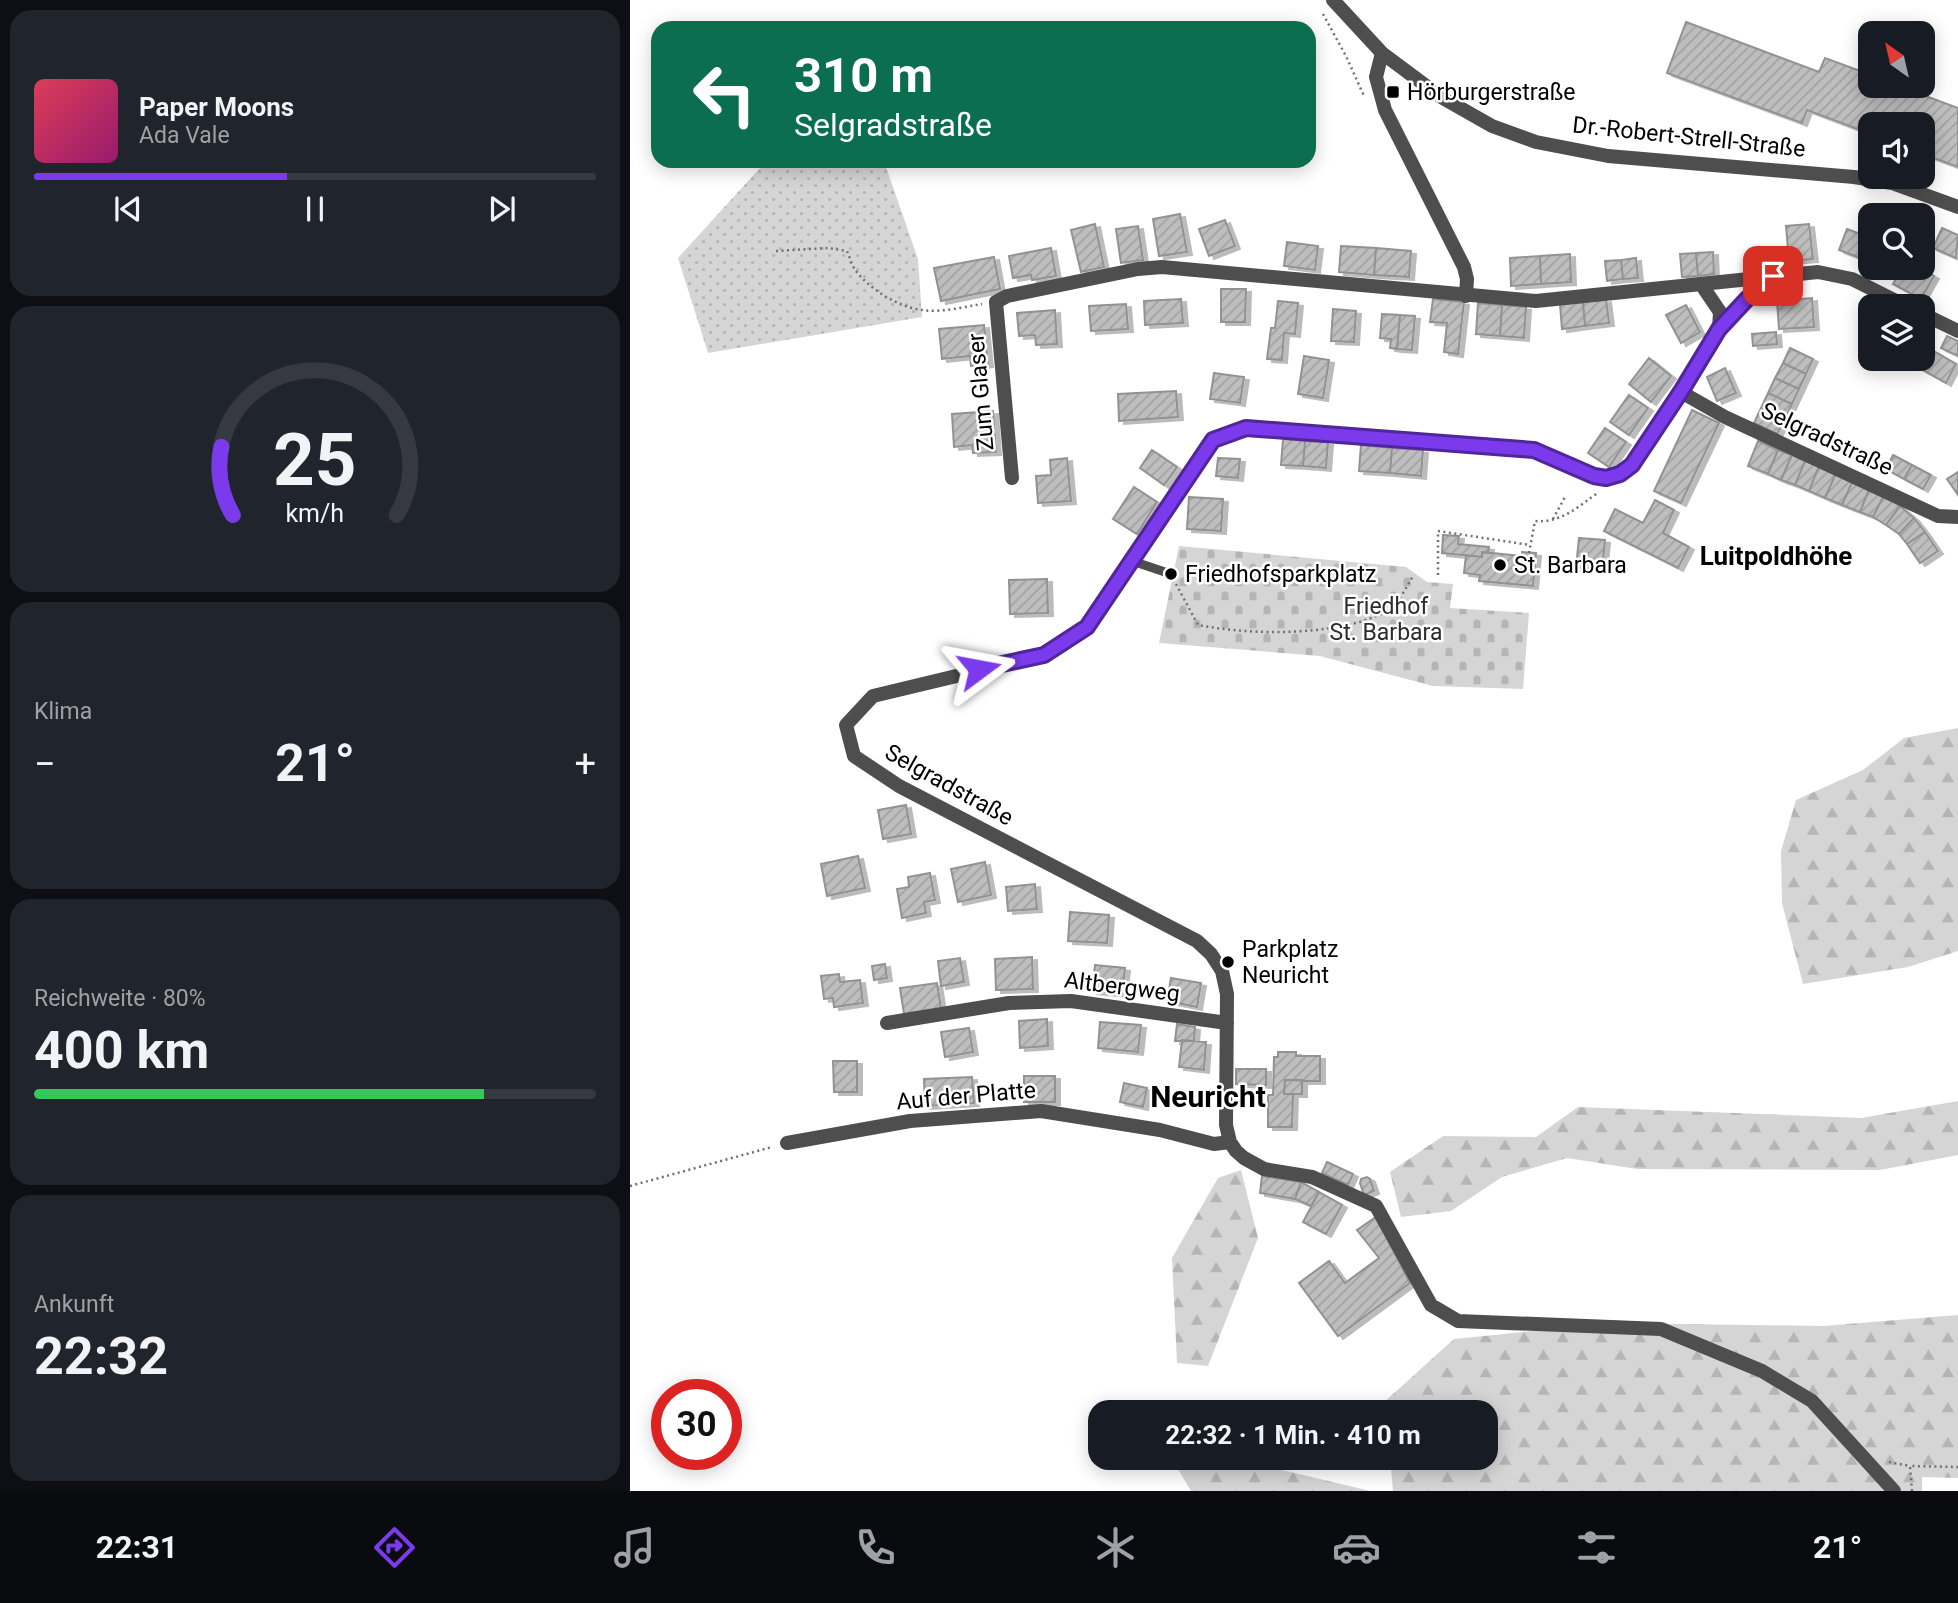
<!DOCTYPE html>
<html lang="de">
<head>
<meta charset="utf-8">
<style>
	:root { --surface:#171b24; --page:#20242c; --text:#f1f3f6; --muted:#9ea1a6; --line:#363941; --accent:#7c3aed }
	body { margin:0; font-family:Roboto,sans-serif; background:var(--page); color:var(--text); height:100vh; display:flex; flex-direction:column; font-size:26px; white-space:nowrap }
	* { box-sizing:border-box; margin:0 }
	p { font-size:23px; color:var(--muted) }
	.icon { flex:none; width:38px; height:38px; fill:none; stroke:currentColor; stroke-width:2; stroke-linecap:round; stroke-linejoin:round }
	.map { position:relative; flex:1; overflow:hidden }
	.panel { display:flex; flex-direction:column; gap:10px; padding:10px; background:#0d0f14; width:630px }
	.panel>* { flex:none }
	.hud { position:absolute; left:21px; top:21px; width:665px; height:147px; border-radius:21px; box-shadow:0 4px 18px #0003; background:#0b6e4f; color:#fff; overflow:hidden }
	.needle { width:46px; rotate:326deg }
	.buttons { position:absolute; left:1228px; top:21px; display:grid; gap:14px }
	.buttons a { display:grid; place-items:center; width:77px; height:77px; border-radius:14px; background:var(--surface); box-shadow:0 4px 18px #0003; font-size:35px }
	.speed { position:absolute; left:21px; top:1379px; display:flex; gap:14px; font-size:35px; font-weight:700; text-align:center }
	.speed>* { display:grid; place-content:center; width:91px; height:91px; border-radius:50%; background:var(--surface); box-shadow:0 4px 18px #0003; line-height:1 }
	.speed .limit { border:10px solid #d22; background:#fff; color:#111 }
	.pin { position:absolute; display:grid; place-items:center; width:60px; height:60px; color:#fff; margin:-30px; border-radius:14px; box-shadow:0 4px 10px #0006 }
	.me { position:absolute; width:77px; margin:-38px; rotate:77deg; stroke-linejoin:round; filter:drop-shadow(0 0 5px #0008) }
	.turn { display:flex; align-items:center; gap:24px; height:147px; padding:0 28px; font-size:32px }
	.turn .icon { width:91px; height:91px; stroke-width:2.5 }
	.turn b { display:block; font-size:49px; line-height:60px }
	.big { font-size:52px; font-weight:700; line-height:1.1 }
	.panel .card { flex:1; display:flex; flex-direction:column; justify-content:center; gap:10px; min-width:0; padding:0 24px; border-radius:21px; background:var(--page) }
	.panel .dial { align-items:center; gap:0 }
	.dial svg { height:182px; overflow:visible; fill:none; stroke:var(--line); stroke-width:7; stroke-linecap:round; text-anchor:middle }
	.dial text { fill:var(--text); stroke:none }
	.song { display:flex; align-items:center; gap:21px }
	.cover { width:84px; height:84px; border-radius:10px; background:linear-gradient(135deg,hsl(350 70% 55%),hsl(320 70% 35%)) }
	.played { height:7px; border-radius:4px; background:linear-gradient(90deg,var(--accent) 45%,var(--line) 45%) }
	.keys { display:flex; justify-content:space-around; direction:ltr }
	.heat { display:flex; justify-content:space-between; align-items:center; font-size:38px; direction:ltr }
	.charge { height:10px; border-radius:5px; background:linear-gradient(90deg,#34c759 80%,var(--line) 0) }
	.trip { position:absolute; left:458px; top:1400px; width:410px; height:70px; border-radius:21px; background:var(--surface); box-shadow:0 4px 18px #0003; font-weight:700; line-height:70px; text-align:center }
	.tab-bar { display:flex; height:112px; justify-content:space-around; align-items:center; background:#090b0e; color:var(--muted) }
	.tab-bar .icon { width:49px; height:49px }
	.tab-bar .on { color:var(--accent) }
	.tab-bar b { font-size:32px; color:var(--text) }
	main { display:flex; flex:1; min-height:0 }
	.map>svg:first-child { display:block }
	.forest { fill:url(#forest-firs) }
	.cemetery { fill:url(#cemetery-stones) }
	.park { fill:url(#park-dots) }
	.building { fill:url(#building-hatch); stroke:#929292; stroke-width:2; filter:url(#shadow) }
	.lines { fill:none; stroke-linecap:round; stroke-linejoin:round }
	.path { stroke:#707070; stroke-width:2.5; stroke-dasharray:2 3.5; stroke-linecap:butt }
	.lane { stroke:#4e4e4e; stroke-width:9 }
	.street { stroke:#4e4e4e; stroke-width:14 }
	.route-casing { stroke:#51269a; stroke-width:18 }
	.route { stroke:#7c3aed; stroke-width:12 }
	.poi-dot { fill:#000; stroke:#fff; stroke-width:2.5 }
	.labels { text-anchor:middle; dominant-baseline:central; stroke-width:5; stroke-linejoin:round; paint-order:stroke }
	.poi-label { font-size:23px; fill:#000; stroke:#fff; text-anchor:start }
	.street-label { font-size:23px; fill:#000; stroke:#fff }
	.park-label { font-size:23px; fill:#2c2c2c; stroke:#fff }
	.quarter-label { font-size:26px; font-weight:bold; fill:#000; stroke:#fff }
	.district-label { font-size:30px; font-weight:bold; fill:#000; stroke:#fff }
</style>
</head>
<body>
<main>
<section class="panel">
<div class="card">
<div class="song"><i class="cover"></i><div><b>Paper Moons</b><p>Ada Vale</p></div></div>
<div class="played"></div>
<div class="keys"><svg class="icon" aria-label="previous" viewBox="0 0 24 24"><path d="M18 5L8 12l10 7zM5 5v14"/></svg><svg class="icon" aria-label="pause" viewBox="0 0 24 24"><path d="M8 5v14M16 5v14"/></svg><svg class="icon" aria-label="next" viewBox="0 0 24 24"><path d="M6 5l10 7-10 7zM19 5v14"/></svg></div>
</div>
<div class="card dial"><svg viewBox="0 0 100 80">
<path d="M14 69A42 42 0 1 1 86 69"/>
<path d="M14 69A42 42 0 0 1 9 39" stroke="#7c3aed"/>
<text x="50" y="56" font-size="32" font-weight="700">25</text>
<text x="50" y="72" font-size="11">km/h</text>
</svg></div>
<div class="card"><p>Klima</p>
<div class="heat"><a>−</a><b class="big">21°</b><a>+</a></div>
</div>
<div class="card"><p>Reichweite · 80%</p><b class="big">400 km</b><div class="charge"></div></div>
<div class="card"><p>Ankunft</p><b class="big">22:32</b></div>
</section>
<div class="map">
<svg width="1328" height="1491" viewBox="0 0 1328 1491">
	<defs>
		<pattern id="forest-firs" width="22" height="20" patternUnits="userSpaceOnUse" patternTransform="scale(1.75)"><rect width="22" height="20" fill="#d5d5d5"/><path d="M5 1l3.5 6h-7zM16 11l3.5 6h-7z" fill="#b5b5b5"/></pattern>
		<pattern id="cemetery-stones" width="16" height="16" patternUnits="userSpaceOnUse" patternTransform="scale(1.75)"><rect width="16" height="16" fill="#d5d5d5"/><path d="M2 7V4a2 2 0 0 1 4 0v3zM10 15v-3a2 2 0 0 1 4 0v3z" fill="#b5b5b5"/></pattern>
		<pattern id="park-dots" width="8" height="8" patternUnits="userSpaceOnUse" patternTransform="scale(1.75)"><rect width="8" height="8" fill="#d5d5d5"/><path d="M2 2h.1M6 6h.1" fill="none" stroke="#b5b5b5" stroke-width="1.8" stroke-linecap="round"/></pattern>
		<pattern id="building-hatch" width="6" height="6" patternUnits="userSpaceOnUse" patternTransform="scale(1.75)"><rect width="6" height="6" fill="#bebebe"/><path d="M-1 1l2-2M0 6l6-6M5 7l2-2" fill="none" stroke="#a2a2a2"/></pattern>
		<filter id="shadow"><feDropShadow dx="5" dy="3" stdDeviation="0" flood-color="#0004"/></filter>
	</defs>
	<rect width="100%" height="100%" fill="#fff"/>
	<path class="forest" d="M1328,728V951L1278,967L1173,984L1152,903L1151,851L1166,800L1233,770L1274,738Z
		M1328,1101V1155L1250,1170L1007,1169L937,1158L872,1177L821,1211L771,1217L760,1172L813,1136L906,1137L948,1107L1231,1118Z
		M611,1170L628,1238L578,1366L547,1363L542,1258L588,1178Z
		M1328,1315V1478L1292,1477V1491H763L760,1458H856V1412H754L752,1404L824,1339L981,1323L1193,1326Z
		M552,1458H632L644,1468L740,1491H561L549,1471Z"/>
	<path class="cemetery" d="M549,546L776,567L797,582L823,584L820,608L899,613L893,689L803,686L690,656L529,643Z"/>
	<path class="park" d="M142,161H254L288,259L292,317L78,353L48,258L129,169Z"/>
	<path class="building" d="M1056,22L1189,72L1195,58L1241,75V86H1269L1328,108V167L1293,154V124H1241V134L1177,110L1172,123L1037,73Z
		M550,214L557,252L529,256L523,219Z
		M595,220L605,246L579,256L569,229Z
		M465,224L474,267L451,272L441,230Z
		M1179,224L1183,259L1159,261L1156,226Z
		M508,226L513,260L491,263L486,229Z
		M1312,228L1328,235L1326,258L1303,248Z
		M1217,229L1241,238V262L1209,250Z
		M657,242L688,246L685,270L654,266Z
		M711,246L746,248L744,275L709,272Z
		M421,248L426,276L402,280L401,275L383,278L379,256Z
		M746,248L781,251L779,277L744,275Z
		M1083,252L1084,274L1068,276L1066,253Z
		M1066,253L1068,276L1052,277L1050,254Z
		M940,254L941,282L911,284L910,256Z
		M910,256L911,284L881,286L880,258Z
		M364,257L370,289L311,301L304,268Z
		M1006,258L1008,278L993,279L991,260Z
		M991,260L993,279L977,281L975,261Z
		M1272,268H1289L1304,276L1291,299L1263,284Z
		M591,289H616L615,322H591Z
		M1182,298L1184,327L1149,329L1147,301Z
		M551,299L553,323L515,325L514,301Z
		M803,299L834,302L828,354L814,352L817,323L800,322Z
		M976,299L979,323L955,326L953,302Z
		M648,301L668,303L665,334L654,333L652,360L637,359L641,328H645Z
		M953,302L955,326L932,329L930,304Z
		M848,303L872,305L870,336L846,334Z
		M496,304L498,329L461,331L459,306Z
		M872,305L896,307L894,338L870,336Z
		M1056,305L1070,332L1051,343L1036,315Z
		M703,309L726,311L724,342L701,341Z
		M425,310L427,344L406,345L405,335L389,336L387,313Z
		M752,314L770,315L767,349L760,348L761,339L750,338Z
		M770,315L785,316L782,350L767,349Z
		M354,325L358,364L341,366L340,356L312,359L309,329Z
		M1146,332L1147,344L1123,346L1122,334Z
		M1317,336L1328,341V356L1311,348Z
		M1160,348L1183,359L1176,374L1153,363Z
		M1302,350L1326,364L1316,383L1291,369Z
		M674,356L699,360L693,398L668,394Z
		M1019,358L1041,376L1021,402L999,384Z
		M1153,363L1176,374L1169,389L1145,378Z
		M1095,368L1106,393L1087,401L1077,377Z
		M584,373L614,377L610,403L580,399Z
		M1145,378L1169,389L1162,404L1138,393Z
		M546,391L548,417L489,421L488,394Z
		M1138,393L1162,404L1155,419L1131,408Z
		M999,395L1018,408L999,435L980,422Z
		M1131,408L1155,419L1147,434L1124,423Z
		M1062,410L1089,423L1051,503L1024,491Z
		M363,411L366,452L343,453L342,445L324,447L322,414Z
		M975,428L996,442L979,467L958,453Z
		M653,439L675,441L673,466L651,465Z
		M675,441L698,442L696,468L673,466Z
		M1128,441L1148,450L1138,474L1118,466Z
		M731,445L762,448L760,473L729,471Z
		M762,448L793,450L791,476L760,473Z
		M522,450L547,467L534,485L510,468Z
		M1148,450L1162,455L1151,480L1138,474Z
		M1162,455L1175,461L1165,485L1151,480Z
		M1263,455L1282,465L1274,479L1256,469Z
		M437,458L441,501L408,503L406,476L421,475L420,460Z
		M588,458L610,459L608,478L586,476Z
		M1175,461L1189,466L1179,491L1165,485Z
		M1282,465L1301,475L1293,489L1274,479Z
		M1189,466L1206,473L1195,498L1179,491Z
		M1328,472V495L1317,479Z
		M1206,473L1223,480L1212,505L1195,498Z
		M1223,480L1240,487L1230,512L1212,505Z
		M504,487L527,502L507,534L483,519Z
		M1240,487L1254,495L1243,517L1230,512Z
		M1254,495L1270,506L1256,525L1243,517Z
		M559,497L593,499L591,531L557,529Z
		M1025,500L1044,510L1033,533L1059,547L1048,568L974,531L985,509L1013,523Z
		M1270,506L1284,518L1269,534L1256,525Z
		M1284,518L1295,532L1277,544L1269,534Z
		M1295,532L1308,551L1290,563L1277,544Z
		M813,535L829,536L828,544L859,547L858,553L852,552V557L812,553Z
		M949,538L975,540L972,570L946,567Z
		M852,552L892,556V552L906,553L903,586L849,581L850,575L834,573L836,555L852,557Z
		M417,579L418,613L380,614L379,580Z
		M276,805L281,834L253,839L248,810Z
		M228,856L235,888L197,896L191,864Z
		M355,862L361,895L328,902L321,869Z
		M300,873L305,900L294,902L296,913L272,918L267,889L279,887L278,877Z
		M405,884L407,909L378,911L376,887Z
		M440,912L479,915L477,943L438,941Z
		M402,957L403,989L366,990L365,959Z
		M330,958L334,982L311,986L308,961Z
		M255,964L257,978L244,980L242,966Z
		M465,965L495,968L492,994L462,991Z
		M209,974L210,982L230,980L233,1003L204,1007L203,998L194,999L191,976Z
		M541,978L571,983L567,1007L537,1001Z
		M307,983L311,1009L274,1014L270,988Z
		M417,1019L418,1046L390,1048L389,1021Z
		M470,1022L511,1025L508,1052L468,1048Z
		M547,1024L565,1027L564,1041H545Z
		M339,1028L343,1052L315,1057L311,1032Z
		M552,1040L576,1042L574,1070L549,1067Z
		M648,1052H666V1056H690V1081L655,1080L654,1094H663L662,1127H638V1095H643L644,1057H648Z
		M203,1061H227V1092H204Z
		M606,1069H636V1085L606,1084Z
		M394,1076H425V1102H394Z
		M342,1077L344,1103L295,1106L294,1079Z
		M655,1080H672V1094H654Z
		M494,1083L517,1088L513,1107L490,1102Z
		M697,1162L723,1174L718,1185L692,1173Z
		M632,1176L671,1182L665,1199L630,1193Z
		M737,1177L740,1179L744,1191L734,1195L730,1183L731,1179Z
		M671,1182L689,1192L681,1206L665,1199Z
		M689,1192L712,1205L696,1234L673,1222Z
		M746,1217L780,1283L708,1336L669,1283L699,1261L715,1283L749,1258L727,1230Z"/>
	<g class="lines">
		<path class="path" d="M693,14L716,56L734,96
			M146,251L198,248L217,251C220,258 222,266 226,271C241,290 268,307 292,310C311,313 333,307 352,304
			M923,519L935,497
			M899,553L905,521C932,523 949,506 969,492
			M808,575V531L900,545
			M546,584L568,625C615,634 675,635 722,624C736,621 750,614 763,610L783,576
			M0,1186L142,1147
			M1259,1462L1280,1466
			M1282,1491L1280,1466L1328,1467"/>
		<path class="lane" d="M502,561L541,574"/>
		<path class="street" d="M703,0L752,53L811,97L862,126L906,142L978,156L1224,177L1262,183L1328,207
			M752,53L746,77L755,110L834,267L837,279L836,296
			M1143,276L1117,299L1089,329L1052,390L1002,465L990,474L976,478L964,476L904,450L616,428L583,440L457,627L414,655L243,696L216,725L224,756L269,786L567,941L581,954L592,971L597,994L596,1125L600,1142L606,1151L614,1158L634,1169L682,1177L746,1206L801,1305L828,1321L1031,1329L1132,1371L1182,1401L1264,1491
			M1071,284L1090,312L1089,329
			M1293,314L1328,331
			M1051,392L1095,417L1308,516L1328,517
			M382,478L366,302L377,296L508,269L532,267L906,301L1188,272L1222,279L1276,306
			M257,1023L379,1003L441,1001L597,1023
			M157,1143L280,1121L411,1111L530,1130L584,1144L600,1142"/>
	</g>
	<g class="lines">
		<g class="route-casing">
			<path id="route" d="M349,669L414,655L457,627L583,440L616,428L904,450L964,476L976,478L990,474L1002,465L1052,390L1089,329L1117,299L1143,276"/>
		</g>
		<use href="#route" class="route"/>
	</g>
	<g class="poi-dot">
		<rect x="756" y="85" width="14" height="14" rx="3.5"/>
		<circle cx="870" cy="565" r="7"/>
		<circle cx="541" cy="574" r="7"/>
		<circle cx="598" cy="962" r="7"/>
	</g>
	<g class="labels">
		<g class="poi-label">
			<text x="777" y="92">Hörburgerstraße</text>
			<text x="884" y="565">St. Barbara</text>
			<text x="555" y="574">Friedhofsparkplatz</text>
			<text x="612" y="949">Parkplatz<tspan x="612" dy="26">Neuricht</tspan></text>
		</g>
		<g class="street-label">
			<text transform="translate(1059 137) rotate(6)">Dr.-Robert-Strell-Straße</text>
			<text transform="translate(351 392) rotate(-95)">Zum Glaser</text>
			<text transform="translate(1197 439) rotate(25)">Selgradstraße</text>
			<text transform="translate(319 785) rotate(29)">Selgradstraße</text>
			<text transform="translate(492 987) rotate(7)">Altbergweg</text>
			<text transform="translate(336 1096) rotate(-5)">Auf der Platte</text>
		</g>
		<g class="park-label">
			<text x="756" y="606">Friedhof<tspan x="756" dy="26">St. Barbara</tspan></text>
		</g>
		<g class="quarter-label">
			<text x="1146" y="556">Luitpoldhöhe</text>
		</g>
		<g class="district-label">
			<text x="578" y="1096">Neuricht</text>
		</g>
	</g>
</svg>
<div class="buttons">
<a><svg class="needle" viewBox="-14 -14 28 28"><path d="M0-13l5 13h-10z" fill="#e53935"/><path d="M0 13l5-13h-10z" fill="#9ea1a6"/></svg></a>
<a><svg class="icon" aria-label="sound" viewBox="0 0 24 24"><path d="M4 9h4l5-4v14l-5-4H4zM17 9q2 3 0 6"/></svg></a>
<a><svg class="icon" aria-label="search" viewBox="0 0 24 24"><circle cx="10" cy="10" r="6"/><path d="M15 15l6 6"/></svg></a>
<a><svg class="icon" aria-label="layers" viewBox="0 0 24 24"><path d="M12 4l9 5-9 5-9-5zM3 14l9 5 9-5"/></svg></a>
</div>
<div class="speed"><div class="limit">30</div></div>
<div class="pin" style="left:1143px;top:276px;background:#d93025"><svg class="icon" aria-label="arrive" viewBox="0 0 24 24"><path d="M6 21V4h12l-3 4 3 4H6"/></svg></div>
<svg class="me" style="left:349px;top:669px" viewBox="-20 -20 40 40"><path d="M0-17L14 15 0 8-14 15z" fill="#7c3aed" stroke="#fff" stroke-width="4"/></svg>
<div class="trip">22:32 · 1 Min. · 410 m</div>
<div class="hud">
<div class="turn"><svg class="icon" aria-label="left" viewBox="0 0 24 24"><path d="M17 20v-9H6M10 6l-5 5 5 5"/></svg><div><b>310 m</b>Selgradstraße</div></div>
</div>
</div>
</main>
<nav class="tab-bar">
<b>22:31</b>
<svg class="icon on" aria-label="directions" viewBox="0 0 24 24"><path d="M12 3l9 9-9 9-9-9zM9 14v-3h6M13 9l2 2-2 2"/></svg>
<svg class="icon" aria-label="music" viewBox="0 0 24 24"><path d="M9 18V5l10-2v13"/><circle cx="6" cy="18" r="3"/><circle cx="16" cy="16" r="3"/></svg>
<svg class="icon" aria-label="phone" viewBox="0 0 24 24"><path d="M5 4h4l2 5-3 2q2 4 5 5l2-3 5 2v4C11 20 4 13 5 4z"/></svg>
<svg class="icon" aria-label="climate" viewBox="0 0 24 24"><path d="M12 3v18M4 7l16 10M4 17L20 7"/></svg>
<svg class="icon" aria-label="car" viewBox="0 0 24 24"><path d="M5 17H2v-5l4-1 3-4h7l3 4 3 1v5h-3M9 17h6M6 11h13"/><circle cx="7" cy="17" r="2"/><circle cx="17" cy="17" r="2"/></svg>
<svg class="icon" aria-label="filters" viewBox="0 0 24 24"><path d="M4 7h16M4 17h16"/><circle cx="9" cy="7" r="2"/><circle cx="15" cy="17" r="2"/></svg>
<b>21°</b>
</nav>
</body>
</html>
